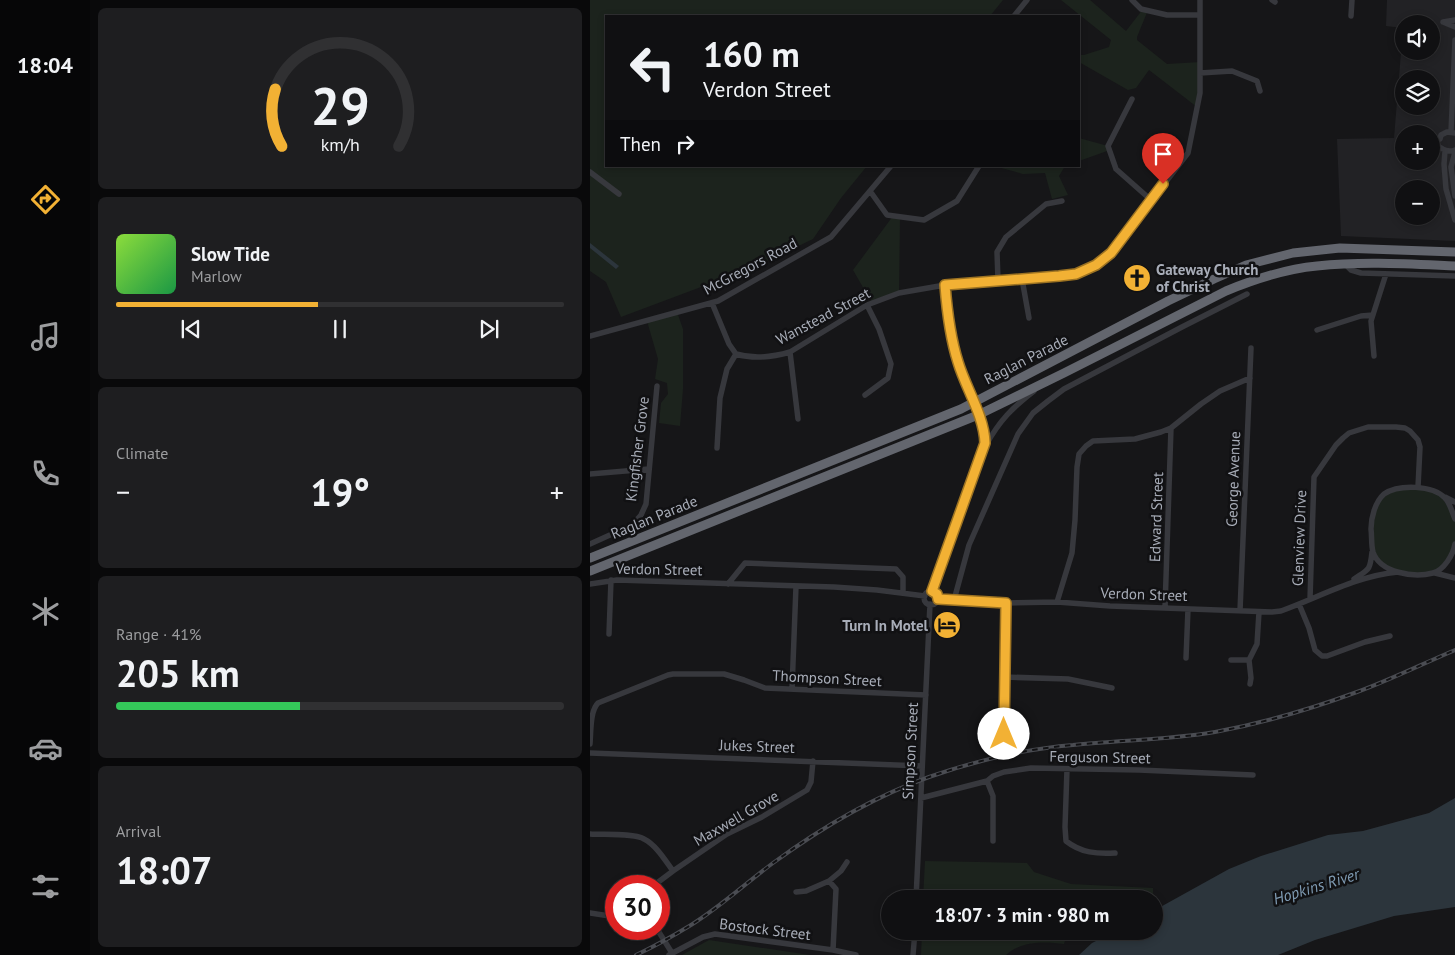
<!DOCTYPE html>
<html lang="en">
<head>
<meta charset="utf-8">
<style>
	:root { --surface:#101012; --page:#1e1e20; --text:#f1f3f6; --muted:#9c9d9f; --line:#303032; --accent:#f2b134 }
	body { margin:0; font-family:"PT Sans",sans-serif; background:var(--page); color:var(--text); height:100vh; display:flex; flex-direction:column; font-size:19px; white-space:nowrap }
	* { box-sizing:border-box; margin:0 }
	p { font-size:16px; color:var(--muted) }
	.icon { flex:none; width:28px; height:28px; fill:none; stroke:currentColor; stroke-width:2; stroke-linecap:round; stroke-linejoin:round }
	.map { position:relative; flex:1; overflow:hidden }
	.panel { display:flex; flex-direction:column; gap:8px; padding:8px; background:#09090a; width:500px }
	.panel>* { flex:none }
	.top-card { position:absolute; left:15px; top:15px; width:475px; height:152px; border-radius:0px; box-shadow:0 2px 8px #0003,0 0 0 1px var(--line); background:#101012; color:var(--text); overflow:hidden }
	.tools { position:absolute; left:805px; top:15px; display:grid; gap:10px }
	.tools a { display:grid; place-items:center; width:45px; height:45px; border-radius:50%; background:var(--surface); box-shadow:0 2px 8px #0003,0 0 0 1px var(--line); font-size:25px }
	.speed { position:absolute; left:15px; top:875px; display:flex; gap:10px; font-size:25px; font-weight:700; text-align:center }
	.speed>* { display:grid; place-content:center; width:65px; height:65px; border-radius:50%; background:var(--surface); box-shadow:0 2px 8px #0003,0 0 0 1px var(--line); line-height:1 }
	.speed .limit { border:8px solid #d22; background:#fff; color:#111 }
	.pin { position:absolute; display:grid; place-items:center; width:42px; height:42px; color:#fff; margin:-51px -21px; border-radius:50% 50% 50% 0; rotate:-45deg; box-shadow:0 0 5px #0007 }
	.pin .icon { rotate:45deg }
	.me { position:absolute; width:55px; margin:-28px; rotate:0deg; stroke-linejoin:round; filter:drop-shadow(0 0 4px #0008) }
	.turn { display:flex; align-items:center; gap:18px; height:105px; padding:0 15px; font-size:22px }
	.turn .icon { width:65px; height:65px; stroke-width:2.5 }
	.turn b { display:block; font-size:35px; line-height:42px }
	.then { display:flex; align-items:center; height:48px; padding:0 15px; background:#0003; gap:10px; font-size:19px }
	.big { font-size:38px; font-weight:800; line-height:1.1 }
	.panel .tile { flex:1; display:flex; flex-direction:column; justify-content:center; gap:8px; min-width:0; padding:0 18px; border-radius:8px; background:var(--page) }
	.panel .dial { align-items:center; gap:0 }
	.dial svg { height:130px; overflow:visible; fill:none; stroke:var(--line); stroke-width:7; stroke-linecap:round; text-anchor:middle }
	.dial text { fill:var(--text); stroke:none }
	.song { display:flex; align-items:center; gap:15px }
	.cover { width:60px; height:60px; border-radius:8px; background:linear-gradient(135deg,hsl(90 70% 55%),hsl(140 70% 35%)) }
	.played { height:5px; border-radius:2px; background:linear-gradient(90deg,var(--accent) 45%,var(--line) 45%) }
	.keys { display:flex; justify-content:space-around; direction:ltr }
	.heat { display:flex; justify-content:space-between; align-items:center; font-size:28px; direction:ltr }
	.charge { height:8px; border-radius:4px; background:linear-gradient(90deg,#34c759 41%,var(--line) 0) }
	.trip { position:absolute; left:291px; top:890px; width:282px; height:50px; border-radius:25px; background:var(--surface); box-shadow:0 2px 8px #0003,0 0 0 1px var(--line); font-weight:800; line-height:50px; text-align:center }
	main { display:flex; flex:1; min-height:0 }
	.dock { display:flex; flex-direction:column; width:90px; justify-content:space-around; align-items:center; background:#060607; color:var(--muted) }
	.dock .icon { width:35px; height:35px }
	.dock .on { color:var(--accent) }
	.dock b { font-size:22px; color:var(--text) }
	.map>svg:first-child { display:block }
	.built { fill:#222225; fill-rule:evenodd }
	.green { fill:#1c231d }
	.water { fill:#2c353c }
	.lines { fill:none; stroke-linecap:round; stroke-linejoin:round }
	.minor { stroke:#37383d; stroke-width:5.5 }
	.highway { stroke:#63666e; stroke-width:9 }
	.rail-casing { stroke:#4a4c52; stroke-width:4 }
	.rail { stroke:#111113; stroke-width:2; stroke-dasharray:5.5; stroke-linecap:butt }
	.route-casing { stroke:#9d7322; stroke-width:12 }
	.route { stroke:#f2b134; stroke-width:9 }
	.labels { text-anchor:middle; dominant-baseline:central; stroke-width:5; stroke-linejoin:round; paint-order:stroke }
	.street-label { font-size:15px; fill:#a8adb8; stroke:#111113 }
	.poi-label { font-size:15px; font-weight:bold; fill:#a8adb8; stroke:#111113; text-anchor:start }
	.water-label { font-size:16px; font-style:italic; fill:#7f9bb3; stroke:#111113 }
</style>
</head>
<body>
<main>
<nav class="dock">
<b>18:04</b>
<svg class="icon on" aria-label="directions" viewBox="0 0 24 24"><path d="M12 3l9 9-9 9-9-9zM9 14v-3h6M13 9l2 2-2 2"/></svg>
<svg class="icon" aria-label="music" viewBox="0 0 24 24"><path d="M9 18V5l10-2v13"/><circle cx="6" cy="18" r="3"/><circle cx="16" cy="16" r="3"/></svg>
<svg class="icon" aria-label="phone" viewBox="0 0 24 24"><path d="M5 4h4l2 5-3 2q2 4 5 5l2-3 5 2v4C11 20 4 13 5 4z"/></svg>
<svg class="icon" aria-label="climate" viewBox="0 0 24 24"><path d="M12 3v18M4 7l16 10M4 17L20 7"/></svg>
<svg class="icon" aria-label="car" viewBox="0 0 24 24"><path d="M5 17H2v-5l4-1 3-4h7l3 4 3 1v5h-3M9 17h6M6 11h13"/><circle cx="7" cy="17" r="2"/><circle cx="17" cy="17" r="2"/></svg>
<svg class="icon" aria-label="filters" viewBox="0 0 24 24"><path d="M4 7h16M4 17h16"/><circle cx="9" cy="7" r="2"/><circle cx="15" cy="17" r="2"/></svg>
</nav>
<section class="panel">
<div class="tile dial"><svg viewBox="0 0 100 80">
<path d="M14 69A42 42 0 1 1 86 69"/>
<path d="M14 69A42 42 0 0 1 10 34" stroke="#f2b134"/>
<text x="50" y="56" font-size="32" font-weight="700">29</text>
<text x="50" y="72" font-size="11">km/h</text>
</svg></div>
<div class="tile">
<div class="song"><i class="cover"></i><div><b>Slow Tide</b><p>Marlow</p></div></div>
<div class="played"></div>
<div class="keys"><svg class="icon" aria-label="previous" viewBox="0 0 24 24"><path d="M18 5L8 12l10 7zM5 5v14"/></svg><svg class="icon" aria-label="pause" viewBox="0 0 24 24"><path d="M8 5v14M16 5v14"/></svg><svg class="icon" aria-label="next" viewBox="0 0 24 24"><path d="M6 5l10 7-10 7zM19 5v14"/></svg></div>
</div>
<div class="tile"><p>Climate</p>
<div class="heat"><a>−</a><b class="big">19°</b><a>+</a></div>
</div>
<div class="tile"><p>Range · 41%</p><b class="big">205 km</b><div class="charge"></div></div>
<div class="tile"><p>Arrival</p><b class="big">18:07</b></div>
</section>
<div class="map">
<svg width="865" height="955" viewBox="0 0 865 955">
	<rect width="100%" height="100%" fill="#161618"/>
	<path class="built" d="M797,0H865V241L751,236L747,139L804,138L813,28L796,26ZM814,24H841V51H814ZM814,79H841V106H814ZM814,134H841V161H814ZM814,189H841V216H814Z"/>
	<path class="green" d="M0,0H413L400,16H16V166H277L251,198L223,239L167,266L31,317L16,282L0,271Z
		M471,0H500L536,31L553,9L558,10L547,37V40L577,64L610,62L607,107L559,70L546,88L538,90L489,62V55H494L519,47L521,40Z
		M489,138L518,146L520,150L489,161Z
		M404,166H475L469,176L478,195L462,199L455,173L433,174Z
		M303,216L310,217L309,293L282,303L263,270Z
		M87,312L93,329V389L90,426L69,423L71,403L78,394L77,383L65,379L68,359L57,321Z
		M809,487H828L850,494L865,519V544L864,550L845,573L834,574L798,569L782,551L785,508L794,495Z
		M335,861L437,863L444,872L481,884L563,888V894L554,899H333Z
		M332,931H478L474,944C454,941 431,941 416,955H331Z
		M119,940L220,955H92Z"/>
	<path class="water" d="M0,243L29,266L26,269L0,248Z
		M865,798V907L804,916L725,940L688,955H489L502,943L526,931H565V910L639,869L671,856L738,835L773,831L839,813Z"/>
	<g class="lines">
		<path class="minor" d="M542,0L551,9L577,15H610
			M682,0L685,2
			M424,16L437,0
			M761,16L762,0
			M853,22L865,27
			M853,22L865,20
			M610,73L642,71L667,81L670,91
			M542,99L518,146L526,169L561,200
			M861,132L865,40
			M841,141L850,139L851,135L857,132L865,133
			M841,142C850,146 855,154 865,150
			M855,151L854,164L856,189L865,220
			M865,152L861,167L865,196
			M0,172L29,194
			M280,191L297,215L334,220L367,201L389,166
			M755,264L761,270L771,273L865,276
			M432,279L439,318
			M408,280L407,252L416,237L456,204L472,201
			M122,303L139,344L146,354C163,359 183,357 200,352L277,305L309,293L355,285L486,273L506,265L521,253L598,153L610,93V0
			M727,330L771,316L783,315
			M0,336L128,301L241,237L301,166
			M200,352L208,419
			M784,356L781,321L796,274
			M275,395L298,378L301,364L289,329L277,305
			M396,445C410,420 422,408 444,391
			M127,448L130,398L137,369L146,354
			M0,474L59,469
			M855,497L865,502
			M865,519C862,512 860,503 855,498C843,485 809,484 794,494C785,502 781,518 781,529C782,536 781,545 783,552C790,573 824,578 843,573C854,570 863,555 865,544
			M0,544L42,525L51,515L56,504L67,386
			M845,573L865,578
			M764,579C779,569 780,571 782,552
			M0,584L27,580L244,587L287,590L335,596
			M138,584L155,563L306,569L313,577V593
			M342,591L395,443C394,415 376,389 368,362C360,337 358,311 355,285
			M334 598a7 7 0 1 1 14 0a7 7 0 1 1-14 0Z
			M348,599L416,603L467,602L520,606L682,612L691,611C730,597 766,576 808,572
			M720,599L724,477L746,445L753,438L759,433L778,427H806L815,428L820,431L828,440L830,447L828,487
			M364,600L379,545L428,434L443,413L458,401L474,389L592,327L657,294
			M467,602L482,553L485,520L487,467L489,454L496,446L503,441L545,439L571,432L581,428L611,404L630,391L660,378
			M709,604L719,628L725,650L732,656H737L775,642L800,636
			M575,608L581,428
			M650,611L661,348
			M19,634L21,580
			M596,658L598,609
			M641,660H659
			M414,677L478,679L522,688
			M660,684L661,678L659,660L667,644L669,612
			M202,689L206,586
			M414,733L416,603
			M0,744C1,732 0,711 8,703L78,675L83,674H134L154,680L175,688L336,695
			M0,753L332,766
			M477,769L475,827L476,841C491,853 507,854 525,853
			M397,781L403,796V841
			M331,798L397,781L403,776L414,772L441,768L549,770L663,775
			M0,834C14,835 43,833 54,839C66,845 75,860 83,871
			M239,881L251,871L257,862
			M63,886L83,871L137,834L172,817L217,790L221,782L223,761
			M206,892L216,891L239,881L246,889L243,950
			M326,899L340,604
			M0,913L26,917
			M67,929L82,953
			M79,955L113,937L125,934L243,950L266,955
			M323,955L325,931"/>
		<path class="highway" d="M0,558L371,409L578,301L624,279L656,265L703,253L750,248L865,252
			M0,571L388,415L474,373L636,291C665,279 695,269 727,266C773,261 819,264 865,266"/>
		<g class="rail-casing">
			<path id="rail" d="M46,955C65,946 83,936 101,925C130,907 156,883 183,863C231,828 283,797 339,777C385,761 434,749 483,745C530,740 578,740 625,732C673,723 721,709 767,692C800,680 832,664 865,650"/>
		</g>
		<use href="#rail" class="rail"/>
	</g>
	<g class="lines">
		<g class="route-casing">
			<path id="route" d="M414,734L416,603L348,599L347,594L342,591L395,443C394,415 376,389 368,362C360,337 357,311 355,285L469,276L486,274L506,265L521,253L573,184"/>
		</g>
		<use href="#route" class="route"/>
	</g>
	<defs>
		<g id="church-disc" transform="scale(1.4375)"><circle r="9.5" fill="#f2b134" stroke="#111113"/><path d="M-1.2-6h2.4v3.5h3.3v2.4h-3.3V6h-2.4V-.1h-3.3v-2.4h3.3Z" fill="#111"/></g>
		<g id="hotel-disc" transform="scale(1.4375)"><circle r="9.5" fill="#f2b134" stroke="#111113"/><path d="M-6-4.5h1.5V1H6V5H4.5V3h-9V5H-6ZM-4 0a1.8 1.8 0 1 1 3.6 0ZM.5 0V-2.5h3Q6-2.5 6 0Z" fill="#111"/></g>
	</defs>
	<g fill-rule="evenodd">
		<use href="#church-disc" x="547" y="278"/>
		<use href="#hotel-disc" x="357" y="625"/>
	</g>
	<g class="labels">
		<g class="street-label">
			<text transform="translate(160 266) rotate(-28)">McGregors Road</text>
			<text transform="translate(233 316) rotate(-28)">Wanstead Street</text>
			<text transform="translate(436 359) rotate(-27)">Raglan Parade</text>
			<text transform="translate(47 449) rotate(-83)">Kingfisher Grove</text>
			<text transform="translate(643 479) rotate(-88)">George Avenue</text>
			<text transform="translate(64 517) rotate(-22)">Raglan Parade</text>
			<text transform="translate(566 517) rotate(-88)">Edward Street</text>
			<text transform="translate(709 538) rotate(-88)">Glenview Drive</text>
			<text transform="translate(69 569) rotate(1)">Verdon Street</text>
			<text transform="translate(554 594) rotate(2)">Verdon Street</text>
			<text transform="translate(237 678) rotate(3)">Thompson Street</text>
			<text transform="translate(167 746) rotate(2)">Jukes Street</text>
			<text transform="translate(320 751) rotate(-87)">Simpson Street</text>
			<text transform="translate(510 757) rotate(1)">Ferguson Street</text>
			<text transform="translate(146 818) rotate(-30)">Maxwell Grove</text>
			<text transform="translate(175 929) rotate(7)">Bostock Street</text>
		</g>
		<g class="poi-label">
			<text x="566" y="269">Gateway Church<tspan x="566" dy="17">of Christ</tspan></text>
			<text x="338" y="625" text-anchor="end">Turn In Motel</text>
		</g>
		<g class="water-label">
			<text transform="translate(726 886) rotate(-17)">Hopkins River</text>
		</g>
	</g>
</svg>
<div class="tools">
<a><svg class="icon" aria-label="sound" viewBox="0 0 24 24"><path d="M4 9h4l5-4v14l-5-4H4zM17 9q2 3 0 6"/></svg></a>
<a><svg class="icon" aria-label="layers" viewBox="0 0 24 24"><path d="M12 4l9 5-9 5-9-5zM3 14l9 5 9-5"/></svg></a>
<a>+</a>
<a>−</a>
</div>
<div class="speed"><div class="limit">30</div></div>
<div class="pin" style="left:573px;top:184px;background:#d93025"><svg class="icon" aria-label="arrive" viewBox="0 0 24 24"><path d="M6 21V4h12l-3 4 3 4H6"/></svg></div>
<svg class="me" style="left:414px;top:734px" viewBox="-20 -20 40 40"><circle r="19" fill="#fff"/><path d="M0-13L10 11 0 6-10 11z" fill="#f2b134"/></svg>
<div class="trip">18:07 · 3 min · 980 m</div>
<div class="top-card">
<div class="turn"><svg class="icon" aria-label="left" viewBox="0 0 24 24"><path d="M17 20v-9H6M10 6l-5 5 5 5"/></svg><div><b>160 m</b>Verdon Street</div></div>
<div class="then">Then<svg class="icon" aria-label="right" viewBox="0 0 24 24"><path d="M7 20v-9h11M14 6l5 5-5 5"/></svg></div>
</div>
</div>
</main>
</body>
</html>
